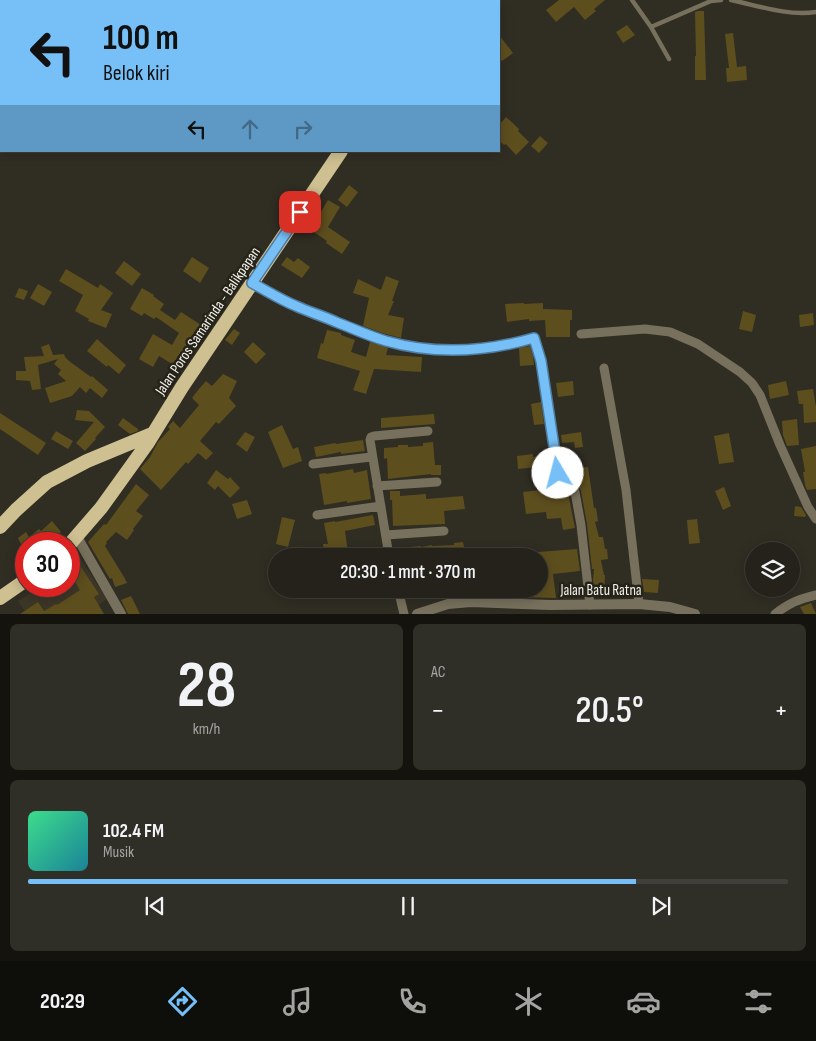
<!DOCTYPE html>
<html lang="id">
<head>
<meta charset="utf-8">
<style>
	:root { --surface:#24221a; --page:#302f27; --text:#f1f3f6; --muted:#a3a4a2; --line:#413f39; --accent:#76c0f7 }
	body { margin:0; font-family:"Sofia Sans Condensed",sans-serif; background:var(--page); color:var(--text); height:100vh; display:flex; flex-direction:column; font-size:19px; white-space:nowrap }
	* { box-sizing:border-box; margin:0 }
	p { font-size:16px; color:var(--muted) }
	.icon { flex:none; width:28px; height:28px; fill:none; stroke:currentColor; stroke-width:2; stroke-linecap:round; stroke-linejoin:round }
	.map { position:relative; height:614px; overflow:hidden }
	.drawer { display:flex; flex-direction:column; gap:10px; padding:10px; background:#14130e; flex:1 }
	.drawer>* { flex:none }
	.hud { position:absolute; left:0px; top:0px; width:500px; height:152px; box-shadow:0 2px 12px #0003,0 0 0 1px var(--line); background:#76c0f7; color:#111; overflow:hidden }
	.fabs { position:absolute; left:745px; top:542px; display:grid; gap:10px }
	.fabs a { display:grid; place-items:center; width:55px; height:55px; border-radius:50%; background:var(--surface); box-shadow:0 2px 12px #0003,0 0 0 1px var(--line); font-size:25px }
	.speed { position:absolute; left:15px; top:532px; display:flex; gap:10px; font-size:25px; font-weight:700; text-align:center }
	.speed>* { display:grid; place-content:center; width:65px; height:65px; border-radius:50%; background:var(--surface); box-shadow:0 2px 12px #0003,0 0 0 1px var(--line); line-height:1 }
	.speed .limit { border:8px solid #d22; background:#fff; color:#111 }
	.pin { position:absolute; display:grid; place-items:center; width:42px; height:42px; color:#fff; margin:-21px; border-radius:10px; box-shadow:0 2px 8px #0006 }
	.me { position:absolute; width:55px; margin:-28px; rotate:352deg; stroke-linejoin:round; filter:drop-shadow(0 0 4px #0008) }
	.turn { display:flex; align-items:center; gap:18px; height:105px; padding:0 20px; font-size:22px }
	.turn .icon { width:65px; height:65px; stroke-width:2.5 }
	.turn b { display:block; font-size:35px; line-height:42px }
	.lanes { display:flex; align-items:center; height:48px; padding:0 20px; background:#0003; justify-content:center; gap:25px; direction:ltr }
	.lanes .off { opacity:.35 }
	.big { font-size:38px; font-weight:600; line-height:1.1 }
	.drawer .widget { flex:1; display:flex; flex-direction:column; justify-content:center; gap:8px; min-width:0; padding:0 18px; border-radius:8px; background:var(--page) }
	.drawer .dial { align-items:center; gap:0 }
	.dial b { font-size:65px; line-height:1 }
	.song { display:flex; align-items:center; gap:15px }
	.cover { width:60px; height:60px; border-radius:8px; background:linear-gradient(135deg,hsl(150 70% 55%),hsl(190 70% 35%)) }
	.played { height:5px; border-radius:2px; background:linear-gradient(90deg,var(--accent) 80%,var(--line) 80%) }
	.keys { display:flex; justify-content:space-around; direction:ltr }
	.heat { display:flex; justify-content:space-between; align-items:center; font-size:28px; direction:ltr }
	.drawer .tiles { flex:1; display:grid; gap:10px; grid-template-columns:1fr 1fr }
	.widget:last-child { grid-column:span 2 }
	.trip { position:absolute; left:268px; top:548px; width:280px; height:50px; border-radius:25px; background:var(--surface); box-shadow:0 2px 12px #0003,0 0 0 1px var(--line); font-weight:600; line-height:50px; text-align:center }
	.tab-bar { display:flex; height:80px; justify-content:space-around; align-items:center; background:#0e0e0a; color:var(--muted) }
	.tab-bar .icon { width:35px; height:35px }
	.tab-bar .current { color:var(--accent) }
	.tab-bar b { font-size:22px; color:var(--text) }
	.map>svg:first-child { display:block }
	.built { fill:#3b3626 }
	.building { fill:#5d4e1e }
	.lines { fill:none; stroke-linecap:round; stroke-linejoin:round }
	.service { stroke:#76705c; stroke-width:4.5 }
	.minor { stroke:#76705c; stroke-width:9 }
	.tertiary { stroke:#76705c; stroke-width:10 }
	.trunk { stroke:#cfc092; stroke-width:14 }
	.route-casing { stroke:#4d7da1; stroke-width:12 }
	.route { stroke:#76c0f7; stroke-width:9 }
	.labels { text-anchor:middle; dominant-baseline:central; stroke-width:5; stroke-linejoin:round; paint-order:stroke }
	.street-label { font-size:15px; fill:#f4f2ec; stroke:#262319 }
</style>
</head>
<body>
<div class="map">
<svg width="816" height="614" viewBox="0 0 816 614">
	<rect width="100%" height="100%" fill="#302d23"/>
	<path class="built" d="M81,560L107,599L86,614L26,613L18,601L41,586H69V568Z"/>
	<path class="building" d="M559,0H605L594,9L596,11L585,20L574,7L556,22L546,10Z
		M698,11H704L706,80H695V56H696L695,12Z
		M627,25L635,35L623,43L616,32Z
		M733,33L737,67L746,66L747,80L727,82L726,68H729L725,34Z
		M499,35L513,53L502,61L499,57Z
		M506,117L519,129L518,131L529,142L516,155L506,144L504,145L499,140V125Z
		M540,136L548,143L539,153L531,146Z
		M349,185L358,192L347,207L338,200Z
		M328,200L340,207L328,227L350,242L342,254L326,243L327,241L302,224L311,211L319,215Z
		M192,257L209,268L200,283L183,271Z
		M287,257L294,262L298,258L310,267L302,278L281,265Z
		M124,261L141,274L132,286L115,273Z
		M66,269L98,288L100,284L113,293L101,310L112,314L106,328L88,321L89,319L75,311L83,295L59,281Z
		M386,276L399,281L392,301H394L388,315L404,318L401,338L382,333L363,326L369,298L353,293L358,279L381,290Z
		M38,284L52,292L44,306L30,298Z
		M19,288L28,291L24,300L15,297Z
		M142,288L154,295L153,296L164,304L160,310L175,320L181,312L201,325L193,337L200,342L195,349L193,347L180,369L159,356L153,367L139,359L153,334L172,345L179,333L156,317L154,319L144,313L142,316L130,309Z
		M524,303V304L543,303V309L572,310V320H570V337H546L545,320L529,321V319L507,322L505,304Z
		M743,311L756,315L752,332L739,329Z
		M813,313L814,325L800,327L799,315Z
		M234,329L240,333L232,345L225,340Z
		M327,330L341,333V335L355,340L351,352L366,357L370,342L388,348L386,355L422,357L421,372L374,369L366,394L353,390L360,371L317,358L321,343L323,344Z
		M97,339L126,365L119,374L108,365L107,367L87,351Z
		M253,342L266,354L256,364L244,352Z
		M49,344L53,355L64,354L65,357L69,361L91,377L92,376L108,390L102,398L90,388L86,393L80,387L72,396L50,403L45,388L66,381L58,374L61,370L54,364L58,359L38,365L41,389L32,390L30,381L16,380V371H26L24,357L44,356L41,347Z
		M530,346L533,356L534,365L520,366L519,348Z
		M223,374L237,381L229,398L236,406L219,424L216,422L200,441L213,453L206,460L198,453L188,464L186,462L161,490L140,469L150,457L158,442L170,429L168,427L173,421L180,428L199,405L192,398L198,390L206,381L212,386Z
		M573,381L574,395L558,397L556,383Z
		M786,381L789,395L770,399L768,385Z
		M813,389L816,407V422L804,423L803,404H799L797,391Z
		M541,402L544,424L534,425L531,404Z
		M77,410L89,411L105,427L95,438L96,439L85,451L76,443L94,422L75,420Z
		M0,413L46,443L38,455L0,429Z
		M434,414L435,424L381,428V418Z
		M123,418L138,429V431L130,434L118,425Z
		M797,419L799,445L787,446L783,435L782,421Z
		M282,425L293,449L298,447L302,461L283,468L268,432Z
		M56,431L73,441L68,449L51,439Z
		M245,432L255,437L247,452L236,444Z
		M581,432L583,447L575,448L574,442L562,443L561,435Z
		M729,433L734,462L719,464L714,436Z
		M363,440L365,451L341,454V452L316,457L314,447L335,443L336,444Z
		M433,442L435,465H441V475H431V474L388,479L387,458L384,459V448L398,447V445H408V447L423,446V443Z
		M816,446V489L807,490L805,485L803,472H805L801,449Z
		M533,454V457L548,455L551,474L552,477L555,479L560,478L563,476L562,467H568V469L588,467L594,508H596L598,521L595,522L599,537H603L605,549H607L608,559L601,560L604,575H605L604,595L595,594L593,580L594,569H592L587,524L581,491L577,483L571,480L560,482L556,484L555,489L556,492L560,494L568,493L575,528L563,530L561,518L547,519L546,512L526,514L523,492L540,490L538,468L537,467L518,469L517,456Z
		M353,469L354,473L367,470L371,499L347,503V501L324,505L319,474L326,473V474Z
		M216,470L228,479L230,477L240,488L230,498L218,486L215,490L207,483Z
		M136,484L149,495L136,511L143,516L133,529L134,530L127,540L116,532L106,542L107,543L105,546L124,577L127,583L115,587L112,578L110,579L88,542L104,524L106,525Z
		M724,487L731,506L723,510L715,491Z
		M390,491H400V496L426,494V499L463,496L465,509L444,511L445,524L393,526L392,500H390Z
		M247,500L252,514L237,519L232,504Z
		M795,506L801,507L806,515L805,517L794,516Z
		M373,515L375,525L345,531L348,553L335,556H324L323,544H328L324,523L335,521V522Z
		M282,517L295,520L288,547L276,544Z
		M697,519L700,543L689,544L687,520Z
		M52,521L61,532L47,544H21L18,538L26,532L29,537L39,529L41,531Z
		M463,542L465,551L447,554V556H399V548L421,546V547L432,545V546L454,545V543Z
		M577,549L580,571L553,574L556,598L521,597L520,589H540L539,579H542L538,552Z
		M79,564L99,594L94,597L104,614H20L38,602L44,611L56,604L57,605L80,590L69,572V571Z
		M642,579L659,580L658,593L644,592Z
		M442,589H482L483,596L443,597Z
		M131,596L140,614H128L121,600Z
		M811,603L816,614H804L800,607Z"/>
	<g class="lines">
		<path class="service" d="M632,0L651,27L669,59
			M731,0C759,6 787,16 816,12
			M651,27L711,1L721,0"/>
		<path class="minor" d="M252,283C267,291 281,300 296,306C309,312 323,316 336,322C352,328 369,336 386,341C435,355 485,352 534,338L541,361L557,473
			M581,334L645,329L670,332L698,344L740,372L752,383L760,395L780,445L808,507L816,519
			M604,368L626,490L639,604
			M313,464L371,457
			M377,486L437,482
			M561,488L570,486L573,488L575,492L581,525L590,605
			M317,515L381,506
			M386,535L444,531
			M376,556L388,554
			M389,556L370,440L371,437L374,436L428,431
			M398,589L404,614
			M775,614C789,603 799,599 816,595"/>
		<path class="tertiary" d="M77,537L121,614
			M417,614L448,604L471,602L550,605L639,604L670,607L695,614"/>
		<path class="trunk" d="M441,1L442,0
			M0,527L16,510L47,482L87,461L152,434
			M69,545L101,508L147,444L182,387L341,151
			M0,598L26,580"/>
	</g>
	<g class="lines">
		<g class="route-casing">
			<path id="route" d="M300,212L252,283C267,291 281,300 296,306C309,312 323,316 336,322C352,328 369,336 386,341C435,355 485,352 534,338L541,361L558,473"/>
		</g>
		<use href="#route" class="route"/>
	</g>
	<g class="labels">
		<g class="street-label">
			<text transform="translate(208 321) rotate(-56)">Jalan Poros Samarinda - Balikpapan</text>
			<text x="601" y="590">Jalan Batu Ratna</text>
		</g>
	</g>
</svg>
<div class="fabs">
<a><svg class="icon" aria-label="layers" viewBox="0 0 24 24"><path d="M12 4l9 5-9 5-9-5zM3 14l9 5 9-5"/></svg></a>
</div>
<div class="speed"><div class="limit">30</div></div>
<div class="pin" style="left:300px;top:212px;background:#d93025"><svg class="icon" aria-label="arrive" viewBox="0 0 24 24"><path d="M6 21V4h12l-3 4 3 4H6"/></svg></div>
<svg class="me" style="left:558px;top:473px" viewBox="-20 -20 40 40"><circle r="19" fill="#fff"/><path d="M0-13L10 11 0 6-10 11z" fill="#76c0f7"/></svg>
<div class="trip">20:30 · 1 mnt · 370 m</div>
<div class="hud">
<div class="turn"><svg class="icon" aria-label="left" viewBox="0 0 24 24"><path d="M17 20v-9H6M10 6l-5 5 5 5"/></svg><div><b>100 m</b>Belok kiri</div></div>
<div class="lanes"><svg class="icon" aria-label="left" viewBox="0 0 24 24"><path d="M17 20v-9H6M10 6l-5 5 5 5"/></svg><svg class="icon off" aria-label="ahead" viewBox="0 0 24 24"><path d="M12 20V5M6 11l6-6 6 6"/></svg><svg class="icon off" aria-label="right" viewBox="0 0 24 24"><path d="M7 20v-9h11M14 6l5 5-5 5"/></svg></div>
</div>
</div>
<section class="drawer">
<div class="tiles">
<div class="widget dial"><b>28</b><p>km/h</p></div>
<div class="widget"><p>AC</p>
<div class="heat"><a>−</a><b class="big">20.5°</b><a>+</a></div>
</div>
<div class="widget">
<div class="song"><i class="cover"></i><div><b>102.4 FM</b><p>Musik</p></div></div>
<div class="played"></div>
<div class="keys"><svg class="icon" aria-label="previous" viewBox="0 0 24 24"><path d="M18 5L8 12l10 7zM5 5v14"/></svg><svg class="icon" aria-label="pause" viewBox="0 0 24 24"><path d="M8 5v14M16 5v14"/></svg><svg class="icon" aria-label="next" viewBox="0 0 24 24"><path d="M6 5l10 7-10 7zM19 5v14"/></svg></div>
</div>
</div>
</section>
<nav class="tab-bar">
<b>20:29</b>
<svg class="icon current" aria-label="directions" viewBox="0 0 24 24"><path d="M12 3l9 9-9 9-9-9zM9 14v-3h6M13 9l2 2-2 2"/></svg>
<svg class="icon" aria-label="music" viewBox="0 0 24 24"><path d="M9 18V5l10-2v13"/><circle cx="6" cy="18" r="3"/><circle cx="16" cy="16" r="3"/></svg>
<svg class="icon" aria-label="phone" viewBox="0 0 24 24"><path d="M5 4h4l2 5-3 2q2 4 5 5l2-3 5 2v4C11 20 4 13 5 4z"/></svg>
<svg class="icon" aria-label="climate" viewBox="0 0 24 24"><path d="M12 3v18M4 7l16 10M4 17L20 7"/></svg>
<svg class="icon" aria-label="car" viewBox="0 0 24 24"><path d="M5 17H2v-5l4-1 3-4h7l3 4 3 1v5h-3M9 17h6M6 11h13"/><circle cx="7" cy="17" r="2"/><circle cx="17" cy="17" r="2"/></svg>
<svg class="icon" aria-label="filters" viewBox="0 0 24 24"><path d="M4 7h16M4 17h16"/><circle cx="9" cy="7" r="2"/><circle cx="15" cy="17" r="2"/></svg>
</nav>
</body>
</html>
